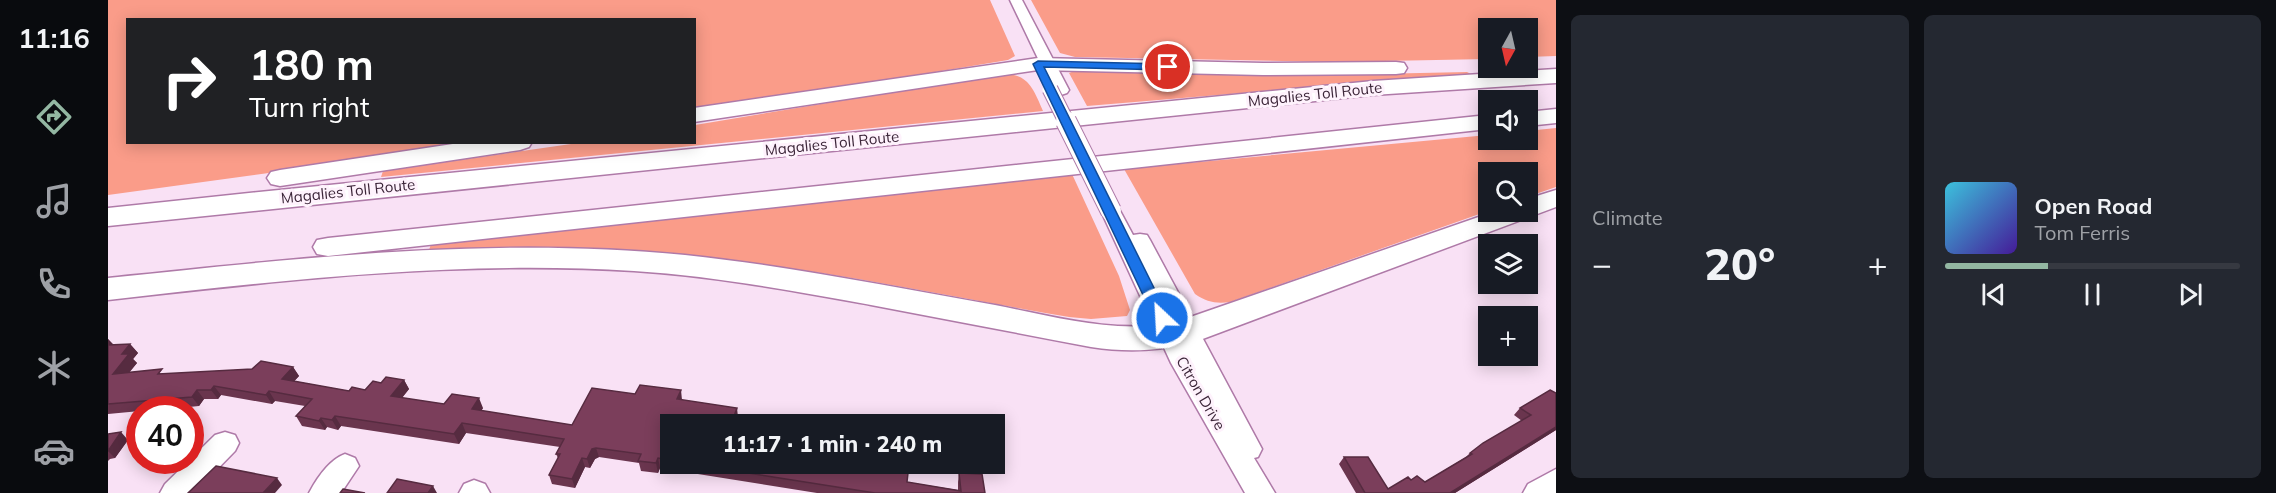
<!DOCTYPE html>
<html lang="en">
<head>
<meta charset="utf-8">
<style>
	:root { --surface:#171b24; --page:#242831; --text:#f1f3f6; --muted:#9ea1a6; --line:#363941; --accent:#93b7a2 }
	body { margin:0; font-family:Mulish,sans-serif; background:var(--page); color:var(--text); height:100vh; display:flex; flex-direction:column; font-size:22px; white-space:nowrap }
	* { box-sizing:border-box; margin:0 }
	p { font-size:20px; color:var(--muted) }
	.icon { flex:none; width:33px; height:33px; fill:none; stroke:currentColor; stroke-width:2; stroke-linecap:round; stroke-linejoin:round }
	.map { position:relative; flex:1; overflow:hidden }
	.panel { display:flex; flex-direction:column; gap:15px; padding:15px; background:#0d0f14; width:720px }
	.panel>* { flex:none }
	.hud { position:absolute; left:18px; top:18px; width:570px; height:126px; border-radius:0px; box-shadow:0 3px 15px #0003; background:#202124; color:#fff; overflow:hidden }
	.needle { width:39px; rotate:188deg }
	.fabs { position:absolute; left:1370px; top:18px; display:grid; gap:12px }
	.fabs a { display:grid; place-items:center; width:60px; height:60px; border-radius:0px; background:var(--surface); box-shadow:0 3px 15px #0003; font-size:30px }
	.speed { position:absolute; left:18px; top:396px; display:flex; gap:12px; font-size:30px; font-weight:700; text-align:center }
	.speed>* { display:grid; place-content:center; width:78px; height:78px; border-radius:50%; background:var(--surface); box-shadow:0 3px 15px #0003; line-height:1 }
	.speed .limit { border:9px solid #d22; background:#fff; color:#111 }
	.pin { position:absolute; display:grid; place-items:center; width:51px; height:51px; color:#fff; margin:-26px; border:3px solid #fff; border-radius:50%; box-shadow:0 2px 6px #0007 }
	.me { position:absolute; width:66px; margin:-33px; rotate:335deg; stroke-linejoin:round; filter:drop-shadow(0 0 4px #0008) }
	.turn { display:flex; align-items:center; gap:21px; height:126px; padding:0 24px; font-size:27px }
	.turn .icon { width:78px; height:78px; stroke-width:2.5 }
	.turn b { display:block; font-size:42px; line-height:51px }
	.big { font-size:45px; font-weight:800; line-height:1.1 }
	.panel .widget { flex:1; display:flex; flex-direction:column; justify-content:center; gap:9px; min-width:0; padding:0 21px; border-radius:9px; background:var(--page) }
	.song { display:flex; align-items:center; gap:18px }
	.cover { width:72px; height:72px; border-radius:9px; background:linear-gradient(135deg,hsl(190 70% 55%),hsl(260 70% 35%)) }
	.played { height:6px; border-radius:3px; background:linear-gradient(90deg,var(--accent) 35%,var(--line) 35%) }
	.keys { display:flex; justify-content:space-around; direction:ltr }
	.heat { display:flex; justify-content:space-between; align-items:center; font-size:33px; direction:ltr }
	.panel .tiles { flex:1; display:grid; gap:15px; grid-template-columns:repeat(2,1fr) }
	.trip { position:absolute; left:552px; top:414px; width:345px; height:60px; border-radius:0px; background:var(--surface); box-shadow:0 3px 15px #0003; font-weight:800; line-height:60px; text-align:center }
	main { display:flex; flex:1; min-height:0 }
	.dock { display:flex; flex-direction:column; width:108px; justify-content:space-around; align-items:center; background:#090b0e; color:var(--muted) }
	.dock .icon { width:42px; height:42px }
	.dock .current { color:var(--accent) }
	.dock b { font-size:27px; color:var(--text) }
	.map>svg:first-child { display:block }
	.green { fill:#fa9c89 }
	.lines { fill:none; stroke-linecap:round; stroke-linejoin:round }
	.minor-casing { stroke:#af7aa8; stroke-width:3 }
	.highway-casing { stroke:#af7aa8; stroke-width:3 }
	.minor { fill:#fff; fill-rule:evenodd }
	.highway { fill:#fff; fill-rule:evenodd }
	.minor-bridge-far1-casing { stroke:#af7aa8; stroke-width:17; stroke-linecap:butt }
	.minor-bridge-casing { stroke:#af7aa8; stroke-width:22; stroke-linecap:butt }
	.minor-bridge-far1 { stroke:#fff; stroke-width:15 }
	.minor-bridge { stroke:#fff; stroke-width:20 }
	.wall { fill:#6a354e }
	.shaded-wall { fill:#562b40 }
	.building { fill:#7b3e5b; stroke:#562b40; stroke-width:1.5 }
	.route { fill:#1a73e8; stroke:#114b97; stroke-width:1.5 }
	.labels { text-anchor:middle; dominant-baseline:central; stroke-width:6; stroke-linejoin:round; paint-order:stroke }
	.street-label { font-size:15px; fill:#3c2639; stroke:#fef2fc }
</style>
</head>
<body>
<main>
<nav class="dock">
<b>11:16</b>
<svg class="icon current" aria-label="directions" viewBox="0 0 24 24"><path d="M12 3l9 9-9 9-9-9zM9 14v-3h6M13 9l2 2-2 2"/></svg>
<svg class="icon" aria-label="music" viewBox="0 0 24 24"><path d="M9 18V5l10-2v13"/><circle cx="6" cy="18" r="3"/><circle cx="16" cy="16" r="3"/></svg>
<svg class="icon" aria-label="phone" viewBox="0 0 24 24"><path d="M5 4h4l2 5-3 2q2 4 5 5l2-3 5 2v4C11 20 4 13 5 4z"/></svg>
<svg class="icon" aria-label="climate" viewBox="0 0 24 24"><path d="M12 3v18M4 7l16 10M4 17L20 7"/></svg>
<svg class="icon" aria-label="car" viewBox="0 0 24 24"><path d="M5 17H2v-5l4-1 3-4h7l3 4 3 1v5h-3M9 17h6M6 11h13"/><circle cx="7" cy="17" r="2"/><circle cx="17" cy="17" r="2"/></svg>
</nav>
<div class="map">
<svg width="1448" height="493" viewBox="0 0 1448 493">
	<rect width="100%" height="100%" fill="#f9e1f5"/>
	<path class="green" d="M0,0H882L907,56L900,60L587,112L586,20H20V142L381,143L0,195Z
		M923,0H1448V56L1419,57V28H1380V59L1224,62L967,57L952,53Z
		M969,70L1219,75L1359,72L1363,74L979,106L961,73Z
		M893,74C920,73 925,88 935,111L273,177L275,171L470,143L586,142L587,125Z
		M1448,128V187L1419,197V172H1380V211L1122,302C1108,304 1099,302 1087,294L1016,169L1380,135V140H1419V131Z
		M964,174L1011,276L1022,310L1019,316L983,319L961,317C843,297 725,271 607,259C512,248 417,247 321,250L323,244Z"/>
	<g class="lines">
		<g class="minor-casing">
			<path id="minor" d="M902,0H914L961,90L959,93L953,95L945,90Z
				M1003,205L1010,207L1025,235L1032,234L1039,235L1042,240L1154,449L1150,457L1146,458L1167,493H1137L1063,363L993,211L996,207Z
				M117,432L127,435L131,443L127,451L86,493H52L57,484L107,435Z
				M237,454L247,458L251,466L233,493H201C209,478 221,460 237,454Z
				M1448,469V493H1415L1420,484Z
				M366,480L377,484L382,493H351L356,484Z"/>
		</g>
		<g class="highway-casing">
			<path id="highway" d="M930,58L1155,63L1288,62L1296,63L1299,68L1296,73L1288,74L1155,75L930,70L586,122V108Z
				M1448,69V83L1265,95L0,226V208L161,191L1265,81Z
				M1448,109V123L1419,126V112Z
				M1380,115V129L220,256L209,254L205,247L209,240L220,238Z
				M358,142H424L421,147L412,150L172,186L163,184L159,178L163,172L172,170Z
				M1448,190V207L1092,340C1054,351 1022,353 983,347C910,333 836,319 763,305C685,291 606,276 526,271C350,260 175,280 0,300V278C191,258 385,236 577,255C681,266 784,287 887,305C945,316 1008,335 1068,322L1385,212H1419V199Z"/>
		</g>
		<use href="#minor" class="minor"/>
		<use href="#highway" class="highway"/>
		<g class="minor-bridge-far1-casing">
			<path id="minor-bridge-far1" d="M942,89L959,123"/>
		</g>
		<g class="minor-bridge-casing">
			<path id="minor-bridge" d="M958,121L1003,211"/>
		</g>
		<use href="#minor-bridge-far1" class="minor-bridge-far1"/>
		<use href="#minor-bridge" class="minor-bridge"/>
	</g>
	<path class="wall" d="M0,339L5,345L22,344L30,353L25,359L29,363L21,372L57,374L185,367L191,376L186,381L241,391L257,390L273,383L296,380L301,389L294,398L336,404L375,408L373,411L464,425L527,394L574,400L630,417L628,424H562L561,444H562V464H683L850,490V482L851,473L877,493H709L552,468L550,473L533,471L531,463L491,457L487,459L482,468L477,467L467,488L444,484L441,475L450,458L448,454L452,447L358,433L351,444L233,426L230,430L219,427L217,430L194,426L188,416L197,406L167,401L164,404L113,395L110,399H96L91,406L51,410H32V411L0,414Z
		M1412,408L1448,430L1347,493H1248L1231,464L1236,457L1280,489L1303,480L1317,482L1358,457L1362,453L1414,421L1406,415Z
		M0,434L20,440L7,458L2,459L0,461Z"/>
	<path class="shaded-wall" d="M0,339L6,345L0,352Z
		M22,344L30,353L25,359L29,363L13,383L5,374L14,354Z
		M185,367L191,376L180,388L174,379Z
		M296,380L301,389L288,405L283,396Z
		M106,386L113,395L110,399L103,390Z
		M89,390L96,399L91,406L84,397Z
		M573,390L574,400L569,399Z
		M161,391L167,401L164,404L158,395Z
		M371,398L375,408L368,419L364,409Z
		M629,408L630,417L628,424H623Z
		M567,415L569,424H563Z
		M227,416L233,426L230,430L224,420Z
		M213,418L219,427L217,430L211,421Z
		M354,423L358,433L351,444L346,434Z
		M562,426V440L558,452L556,443Z
		M1448,427V430L1347,493H1342Z
		M13,432L20,440L7,458L0,451Z
		M488,448L491,457L487,459L482,468L479,459L484,449Z
		M474,458L477,467L467,488L464,479Z
		M550,458L552,468L550,473L548,463Z
		M169,478L174,485L167,493H155Z
		M325,486L329,493H320Z"/>
	<path class="building" d="M22,344L14,354H21L5,374L54,369L50,374L144,369L153,361L185,367L174,379L241,391L244,387L257,390L265,381L273,383L278,377L296,380L283,396L336,404L344,394L371,398L364,409L464,425L484,388L527,394L532,385L573,390L569,399L629,408L623,424H599L601,419L567,415L556,443L562,444V460L550,458L548,463L530,461L533,454L488,448L484,449L479,459L474,458L464,479L441,475L452,454H448L456,439L354,423L346,434L227,416L224,420L213,418L211,421L188,416L204,399L161,391L158,395L106,386L103,390H89L84,397L0,404V345Z
		M1442,390L1448,393V427L1342,493H1257L1236,457H1260L1280,489L1300,477L1303,480L1309,476L1317,482L1364,454L1362,453L1375,443L1423,415L1412,408Z
		M13,432L0,451V434Z
		M582,464H683L714,469L715,464H801L799,482L853,491L851,473L874,474L877,493H767Z
		M108,466L169,478L155,493H80Z
		M289,479L325,486L320,493H279Z
		M235,489L257,493H232Z"/>
	<path class="route" d="M930,61L1060,64L1065,67L1060,70L936,67L1061,318L1059,322H1048L1046,318L925,64Z"/>
	<g class="labels">
		<g class="street-label">
			<text transform="translate(1207 94) rotate(-6)">Magalies Toll Route</text>
			<text transform="translate(724 143) rotate(-6)">Magalies Toll Route</text>
			<text transform="translate(240 191) rotate(-6)">Magalies Toll Route</text>
			<text transform="translate(1093 393) rotate(60)">Citron Drive</text>
		</g>
	</g>
</svg>
<div class="fabs">
<a><svg class="needle" viewBox="-14 -14 28 28"><path d="M0-13l5 13h-10z" fill="#e53935"/><path d="M0 13l5-13h-10z" fill="#9ea1a6"/></svg></a>
<a><svg class="icon" aria-label="sound" viewBox="0 0 24 24"><path d="M4 9h4l5-4v14l-5-4H4zM17 9q2 3 0 6"/></svg></a>
<a><svg class="icon" aria-label="search" viewBox="0 0 24 24"><circle cx="10" cy="10" r="6"/><path d="M15 15l6 6"/></svg></a>
<a><svg class="icon" aria-label="layers" viewBox="0 0 24 24"><path d="M12 4l9 5-9 5-9-5zM3 14l9 5 9-5"/></svg></a>
<a>+</a>
</div>
<div class="speed"><div class="limit">40</div></div>
<div class="pin" style="left:1060px;top:67px;background:#d93025"><svg class="icon" aria-label="arrive" viewBox="0 0 24 24"><path d="M6 21V4h12l-3 4 3 4H6"/></svg></div>
<svg class="me" style="left:1054px;top:318px" viewBox="-20 -20 40 40"><circle r="17" fill="#1a73e8" stroke="#fff" stroke-width="3"/><path d="M0-11L8 9 0 5-8 9z" fill="#fff"/></svg>
<div class="trip">11:17 · 1 min · 240 m</div>
<div class="hud">
<div class="turn"><svg class="icon" aria-label="right" viewBox="0 0 24 24"><path d="M7 20v-9h11M14 6l5 5-5 5"/></svg><div><b>180 m</b>Turn right</div></div>
</div>
</div>
<section class="panel">
<div class="tiles">
<div class="widget"><p>Climate</p>
<div class="heat"><a>−</a><b class="big">20°</b><a>+</a></div>
</div>
<div class="widget">
<div class="song"><i class="cover"></i><div><b>Open Road</b><p>Tom Ferris</p></div></div>
<div class="played"></div>
<div class="keys"><svg class="icon" aria-label="previous" viewBox="0 0 24 24"><path d="M18 5L8 12l10 7zM5 5v14"/></svg><svg class="icon" aria-label="pause" viewBox="0 0 24 24"><path d="M8 5v14M16 5v14"/></svg><svg class="icon" aria-label="next" viewBox="0 0 24 24"><path d="M6 5l10 7-10 7zM19 5v14"/></svg></div>
</div>
</div>
</section>
</main>
</body>
</html>
